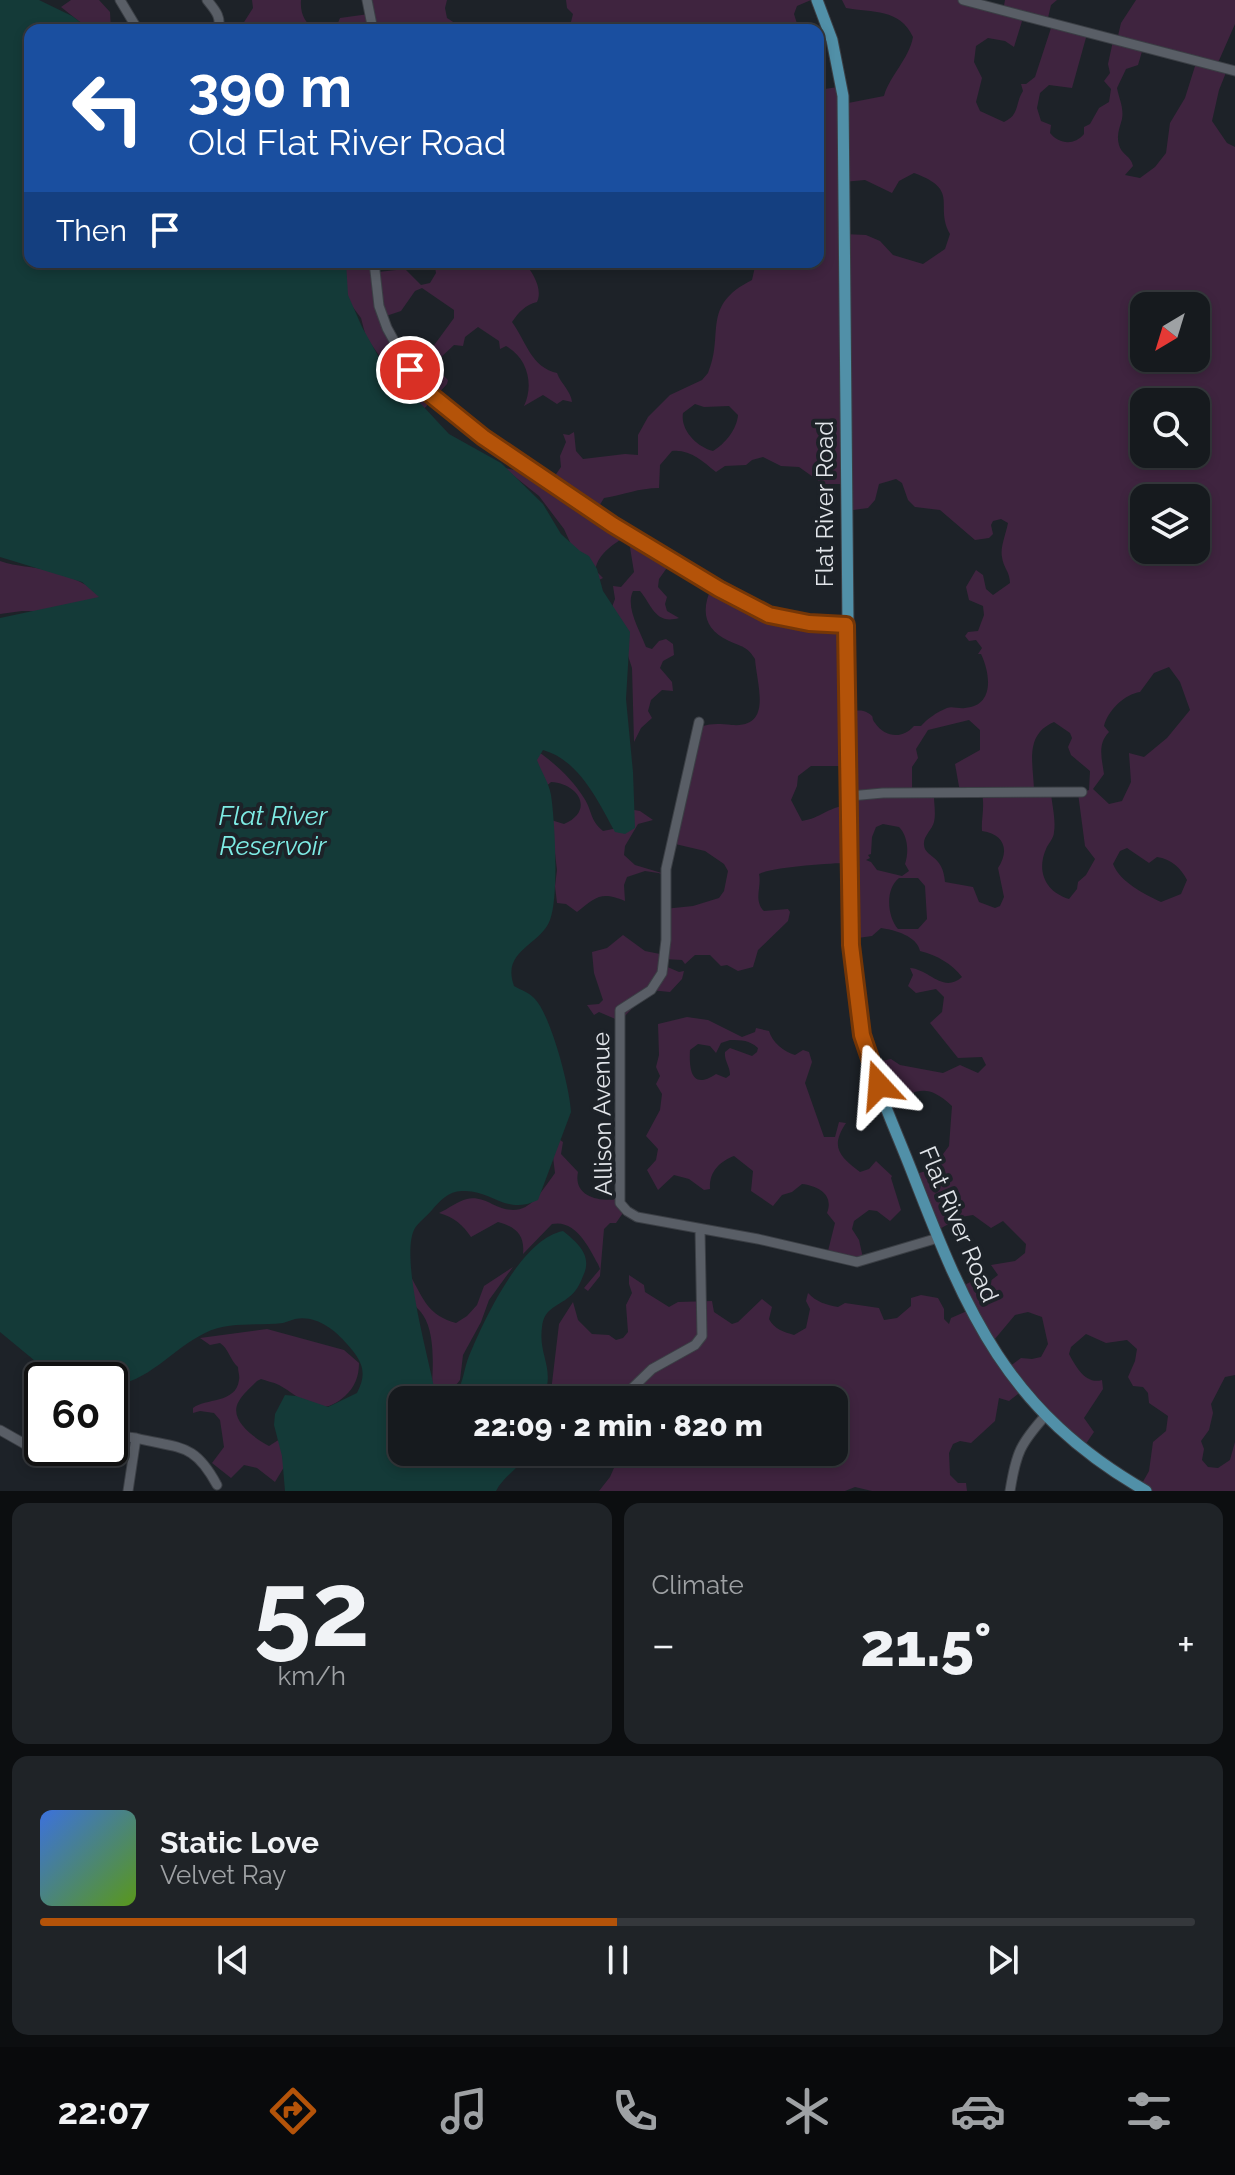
<!DOCTYPE html>
<html lang="en">
<head>
<meta charset="utf-8">
<style>
	:root { --surface:#161a1e; --page:#1f2327; --text:#f1f3f6; --muted:#9ea1a4; --line:#35383c; --accent:#b45309 }
	body { margin:0; font-family:Raleway,sans-serif; background:var(--page); color:var(--text); height:100vh; display:flex; flex-direction:column; font-size:30px; white-space:nowrap }
	* { box-sizing:border-box; margin:0 }
	p { font-size:26px; color:var(--muted) }
	.icon { flex:none; width:44px; height:44px; fill:none; stroke:currentColor; stroke-width:2; stroke-linecap:round; stroke-linejoin:round }
	.map { position:relative; height:1491px; overflow:hidden }
	.details { display:flex; flex-direction:column; gap:12px; padding:12px; background:#0c0e10; flex:1 }
	.details>* { flex:none }
	.guide { position:absolute; left:24px; top:24px; width:800px; height:244px; border-radius:16px; box-shadow:0 4px 12px #0003,0 0 0 2px var(--line); background:#1a4fa0; color:#fff; overflow:hidden }
	.needle { width:52px; rotate:218deg }
	.tools { position:absolute; left:1130px; top:292px; display:grid; gap:16px }
	.tools a { display:grid; place-items:center; width:80px; height:80px; border-radius:16px; background:var(--surface); box-shadow:0 4px 12px #0003,0 0 0 2px var(--line); font-size:40px }
	.speed { position:absolute; left:24px; top:1362px; display:flex; gap:16px; font-size:40px; font-weight:700; text-align:center }
	.speed>* { display:grid; place-content:center; width:104px; height:104px; border-radius:50%; background:var(--surface); box-shadow:0 4px 12px #0003,0 0 0 2px var(--line); line-height:1 }
	.speed .limit { border:4px solid #111; border-radius:12px; background:#fff; color:#111 }
	.pin { position:absolute; display:grid; place-items:center; width:68px; height:68px; color:#fff; margin:-34px; border:4px solid #fff; border-radius:50%; box-shadow:0 2px 8px #0007 }
	.me { position:absolute; width:88px; margin:-44px; rotate:341deg; stroke-linejoin:round; filter:drop-shadow(0 0 6px #0008) }
	.turn { display:flex; align-items:center; gap:28px; height:168px; padding:0 32px; font-size:36px }
	.turn .icon { width:104px; height:104px; stroke-width:2.5 }
	.turn b { display:block; font-size:56px; line-height:68px }
	.then { display:flex; align-items:center; height:76px; padding:0 32px; background:#0003; gap:16px; font-size:30px }
	.big { font-size:60px; font-weight:800; line-height:1.1 }
	.details .tile { flex:1; display:flex; flex-direction:column; justify-content:center; gap:12px; min-width:0; padding:0 28px; border-radius:16px; background:var(--page) }
	.details .dial { align-items:center; gap:0 }
	.dial b { font-size:104px; line-height:1 }
	.song { display:flex; align-items:center; gap:24px }
	.cover { width:96px; height:96px; border-radius:12px; background:linear-gradient(135deg,hsl(220 70% 55%),hsl(90 70% 35%)) }
	.played { height:8px; border-radius:4px; background:linear-gradient(90deg,var(--accent) 50%,var(--line) 50%) }
	.keys { display:flex; justify-content:space-around; direction:ltr }
	.heat { display:flex; justify-content:space-between; align-items:center; font-size:44px; direction:ltr }
	.details .tiles { flex:1; display:grid; gap:12px; grid-template-columns:1fr 1fr }
	.tile:last-child { grid-column:span 2 }
	.trip { position:absolute; left:388px; top:1386px; width:460px; height:80px; border-radius:16px; background:var(--surface); box-shadow:0 4px 12px #0003,0 0 0 2px var(--line); font-weight:800; line-height:80px; text-align:center }
	.tab-bar { display:flex; height:128px; justify-content:space-around; align-items:center; background:#090a0c; color:var(--muted) }
	.tab-bar .icon { width:56px; height:56px }
	.tab-bar .current { color:var(--accent) }
	.tab-bar b { font-size:36px; color:var(--text) }
	.map>svg:first-child { display:block }
	.green { fill:#3f243f; fill-rule:evenodd }
	.water { fill:#143a38 }
	.lines { fill:none; stroke-linecap:round; stroke-linejoin:round }
	.minor-casing { stroke:#3b3f45; stroke-width:11 }
	.major-casing { stroke:#3b3f45; stroke-width:13 }
	.minor { stroke:#595e66; stroke-width:9 }
	.major { stroke:#5190a8; stroke-width:11 }
	.route-casing { stroke:#753606; stroke-width:20 }
	.route { stroke:#b45309; stroke-width:14 }
	.labels { text-anchor:middle; dominant-baseline:central; stroke-width:8; stroke-linejoin:round; paint-order:stroke }
	.street-label { font-size:24px; fill:#e1e4e9; stroke:#1d2228 }
	.water-label { font-size:26px; font-style:italic; fill:#7eece5; stroke:#1d2228 }
</style>
</head>
<body>
<div class="map">
<svg width="1235" height="1491" viewBox="0 0 1235 1491">
	<rect width="100%" height="100%" fill="#1d2228"/>
	<path class="green" d="M71,0H99L110,12L111,30H90L61,7Z
		M252,0H301C300,14 305,24 317,30H239L253,8Z
		M366,0H447L445,8L447,18L464,29L335,30L340,18L369,14Z
		M566,0H811L797,6L794,14L799,30H569L573,14L567,8Z
		M842,0H975L1003,11L1005,0H1057L1051,5L1047,22L1023,18L1014,47L1005,41L988,38L976,46L974,62L982,78L976,102L980,111L1004,122C1020,115 1015,103 1023,91L1021,84H1026L1035,77L1052,25L1087,34L1072,88L1049,85L1040,93L1037,108L1041,121L1051,125L1050,133C1059,144 1074,146 1084,134V127L1090,124L1099,108L1109,102L1111,89L1104,81L1110,73L1108,64L1113,41L1117,40L1121,23L1136,0H1235V24L1217,65L1227,70L1219,90L1212,121L1227,143L1235,147V1375L1225,1377L1211,1404L1213,1413L1209,1430L1201,1441L1204,1449L1202,1460L1208,1467L1218,1468L1230,1460L1235,1442V1491H1145L1140,1487L1149,1471L1153,1442L1166,1431L1168,1416L1149,1403L1148,1393L1143,1387L1133,1386L1128,1377L1135,1361L1137,1349L1127,1340L1106,1343L1086,1334L1071,1347L1069,1354C1076,1367 1086,1385 1102,1380L1103,1389L1084,1418L1094,1432L1083,1448L1022,1391L1009,1401L999,1398L995,1421L971,1443L960,1441L953,1444L949,1453L950,1475L958,1483H966L967,1491H872L855,1487L845,1491H599L610,1477L621,1452H834V1400H550L559,1324L573,1302L578,1320L592,1334L609,1335L616,1340L623,1338L628,1332L626,1305L632,1293L629,1284V1275L644,1285L645,1292L669,1307L678,1302L712,1301L714,1312L732,1324L738,1322L762,1299L772,1307L769,1319C774,1329 784,1332 794,1335L806,1328L810,1309L806,1301L808,1293C816,1302 827,1305 838,1307L845,1303L879,1308L884,1320L897,1318L911,1306V1298L921,1295L938,1298L944,1309V1319L949,1324L951,1318L967,1311L959,1288L976,1279L989,1282L998,1275L991,1265L1015,1261L1025,1253L1026,1244L1003,1221L991,1228L973,1215L961,1217L936,1231L913,1175L932,1169L949,1146L952,1106C924,1080 917,1093 885,1103L872,1063L891,1059L900,1065L943,1073L960,1065L978,1073L986,1065L982,1057L958,1058L930,1023L942,1012L944,997L936,989L916,993L908,986L913,975L910,968C929,969 943,994 962,977C952,964 937,955 920,951C917,936 895,930 881,928L872,936L851,939L848,863C831,863 772,867 759,874C762,887 753,900 764,911L788,909L790,912L788,921L758,950L753,967L738,971L727,965L721,966L710,955H695L685,964L682,960L664,959L663,965L679,972L684,971L682,979L670,992L650,990L620,1021L599,1012L594,1015L587,1005L599,1004L603,1000L594,973L592,952L607,948L623,935L645,951L660,954L664,909L693,906L719,898L724,891L728,871L724,864L705,851L671,843L700,727C713,723 719,724 732,725C773,728 757,686 755,659C747,646 742,647 729,641C703,629 701,610 712,586L755,610L845,625L849,711C856,711 862,709 868,713C876,718 870,716 875,723C885,738 903,739 914,726H921C927,719 937,712 947,708C952,706 959,709 965,708C994,706 991,675 981,654H978L982,648L976,640L969,641L965,636L968,632L978,631L984,615L983,606L969,600L966,587L976,570L983,575L986,589L993,595L1010,583C1010,572 1003,567 1002,557C1000,547 1006,534 1008,523L1001,519L993,521L991,525L993,534L989,538L975,540L940,510L915,507L908,500L902,483L896,479L879,484L875,500L868,508L846,511L843,484H823L799,467L781,466L763,457L752,460L746,465L725,466L716,472C702,461 690,449 672,451L660,465L659,488C639,488 623,495 604,498L596,511L671,562L659,579L658,587L667,597L665,604L667,611L679,618C655,625 652,605 640,591H633C625,607 640,631 646,647L652,649L659,641L666,639L673,644L674,655L663,661L660,668L672,682L673,691L662,690L651,700L648,711L652,718L641,728L634,742L632,668L612,607L615,599L613,586L621,587L634,572L628,535C614,544 599,552 595,570L603,578L599,580L574,551L564,529L539,496L504,468L531,473L550,483L561,467L560,456L566,442L563,434L569,435L574,432L576,451L583,459L625,454L638,455V435L648,417L670,395L702,380L708,373C725,334 700,306 752,280L756,262H818V90L838,87L843,104L884,96C890,75 909,59 913,37C900,8 872,13 846,8ZM1143,48L1196,63L1185,98L1170,123L1166,153L1155,167L1140,178L1125,175L1133,166C1131,156 1121,154 1119,145C1116,135 1120,127 1122,119C1124,107 1119,99 1117,88L1126,69L1138,65ZM914,173C961,190 934,205 950,234L945,249L923,264L893,255L880,241L866,235L844,234L843,182L865,180L892,193L899,181ZM1144,306H1196V358H1144ZM1144,402H1196V454H1144ZM695,404L704,407L729,406L738,415C737,429 725,444 713,451C697,447 680,430 683,413ZM1144,498H1196V550H1144ZM1169,667L1180,682L1190,710L1167,738L1144,757L1129,753L1131,782L1122,801L1109,804L1093,789L1104,774C1102,759 1097,744 1109,732L1104,726C1108,710 1125,694 1140,692L1154,673ZM969,720L980,730V750L955,764L960,792L982,793C985,809 981,818 982,831C1004,834 1010,850 998,868L1004,897L1000,906L995,908L979,902L973,887L945,882C943,854 925,858 924,845C923,836 932,830 934,822C936,814 934,804 934,796L912,793V767L918,758L916,749L928,730ZM1054,722L1070,733L1072,738L1068,747L1071,755L1090,771L1089,790L1078,793L1085,846L1095,859L1086,875L1078,882L1077,889L1069,899C1046,892 1036,872 1046,849C1048,844 1054,838 1054,832C1056,820 1052,805 1051,793L1034,792C1034,766 1023,735 1054,722ZM811,766H847L848,805C826,808 821,818 802,821L791,800L797,786L798,776ZM883,824L899,827C908,836 909,852 905,864L909,871L902,876L877,870L871,862L866,860L870,858L868,855L871,854L872,837L876,827ZM1127,848L1149,863L1157,857C1171,859 1181,868 1187,880L1181,894L1161,902C1144,894 1120,882 1113,864L1120,851ZM899,878H918L925,886L927,919L918,929H898C887,916 885,889 899,878ZM1028,1312L1042,1317L1048,1344L1041,1357L1032,1359L1021,1358L1006,1369L989,1346L1015,1315Z
		M337,262H374L378,272L405,269L421,285L430,283L436,273L434,262H524C533,273 543,289 537,302C525,305 519,312 512,322C527,343 531,367 557,373C561,384 571,391 572,402L563,400L557,404L543,395L524,406C534,385 528,358 506,346L500,349L499,341L478,327L465,337L463,346L454,345L438,360L437,369L448,380L447,384L423,410L404,390L366,337L361,318L346,298ZM422,288L454,310V318L424,359L408,369L383,317L401,311L415,291Z
		M0,561C17,567 33,566 50,571C70,575 91,586 106,599L73,611H22L0,614Z
		M532,747C552,761 571,777 584,798C593,812 589,819 603,831L623,827L634,810L640,811L653,820L638,824L625,846L624,855L635,865L665,874L645,871L627,877L624,885L625,901C601,891 596,897 577,912L566,904L557,903L555,886L557,870L551,820L564,824C594,811 580,784 551,782L542,790Z
		M687,1017L708,1020L742,1037L755,1032L756,1028L769,1031C772,1042 784,1052 795,1055L803,1050L809,1052L812,1062L805,1083L824,1137H835L839,1122L846,1123C830,1147 839,1156 860,1172L869,1169L876,1161L892,1176L891,1178L901,1210L890,1221L877,1211L869,1210L854,1221L852,1229L859,1240L863,1258L827,1255L835,1223L827,1213C834,1195 819,1186 802,1184L792,1192L782,1195L773,1206L751,1191L753,1171L734,1156C719,1162 709,1172 710,1189L704,1190L689,1179L674,1175L658,1190L647,1170L656,1160L658,1149L646,1136L660,1110L662,1094L656,1084L660,1076L656,1067L659,1055L658,1024ZM730,1040C742,1040 749,1040 758,1048L757,1052L752,1056L730,1048L725,1052C724,1061 730,1066 730,1075L726,1078L716,1074C691,1091 689,1069 690,1050L698,1044L710,1046L716,1053L721,1043Z
		M560,1140L563,1142L561,1154L578,1172C573,1196 598,1202 618,1199L625,1210L616,1223H610L604,1229L600,1276L588,1291L584,1288L600,1269L598,1264C589,1248 576,1219 552,1224L523,1254C525,1235 516,1227 498,1222L471,1237C463,1225 454,1217 439,1213C448,1209 458,1201 467,1199C475,1197 485,1200 492,1204C526,1221 536,1199 555,1173L553,1157Z
		M513,1267L489,1300L481,1322L463,1355L460,1380L448,1395L441,1397L432,1385C433,1365 435,1333 423,1315C420,1310 414,1305 410,1301L411,1277C424,1300 428,1315 456,1323L467,1316L477,1305L484,1286Z
		M267,1329L344,1350L359,1363C359,1376 355,1387 345,1396C317,1421 303,1398 279,1385C273,1382 266,1381 261,1379L257,1381C251,1387 243,1394 239,1401C227,1420 256,1439 269,1446L280,1439L284,1467L275,1482L257,1468L244,1465L231,1478L212,1463L224,1447L220,1420L214,1413L200,1411L193,1413V1408C205,1398 236,1404 239,1380C240,1376 238,1372 238,1367C230,1360 229,1349 220,1343L210,1345L200,1338Z"/>
	<path class="water" d="M0,0H39L72,16L91,30H30V262H346L348,295L362,327L381,361L449,434L501,463L543,504L561,534L580,551L589,556L597,569L603,591L630,632L626,699L633,772L635,828L625,834L615,832C598,801 579,760 543,750L537,760C541,771 549,783 551,795C555,821 559,897 550,920C540,946 501,950 514,986C521,990 530,993 535,999C551,1016 570,1088 571,1112L538,1200C505,1216 492,1189 462,1191C448,1191 440,1201 432,1210C427,1216 419,1222 415,1228C399,1255 429,1359 435,1392L446,1395L457,1392C464,1380 464,1368 469,1356C484,1320 521,1239 563,1231C578,1243 593,1256 583,1276C580,1284 576,1292 569,1297C557,1307 544,1308 542,1327C538,1357 556,1367 543,1400H402V1452H528C521,1468 504,1475 496,1491H285L282,1456L274,1425L275,1414L285,1395L296,1396L328,1407L357,1393C368,1372 362,1361 347,1344C334,1329 316,1315 295,1319C291,1320 287,1322 283,1323C257,1326 229,1321 205,1333C172,1349 148,1383 110,1386V1380H83L46,1370L0,1332V618L99,597L82,582L0,557Z"/>
	<g class="lines">
		<g class="minor-casing">
			<path id="minor" d="M120,0L138,30
				M207,0C215,10 222,17 218,30
				M367,0L373,30
				M963,0L1235,71
				M374,262L379,306L387,328L410,370L431,395L481,435L613,525L757,610L797,621L846,625
				M699,722L666,869V940L662,973L651,990L620,1010V1203L627,1211L637,1217L758,1239L857,1262L938,1238
				M850,796L883,793L1082,792
				M620,1400L652,1369L695,1345L702,1336L700,1229
				M0,1430L30,1447H42
				M110,1435L136,1438
				M128,1491L136,1438C180,1449 194,1442 217,1485
				M1010,1491C1016,1453 1020,1444 1046,1415"/>
		</g>
		<g class="major-casing">
			<path id="major" d="M817,0L832,40L843,96L851,945C853,975 855,1006 862,1035C873,1082 895,1128 912,1172C967,1314 1007,1411 1146,1491"/>
		</g>
		<use href="#minor" class="minor"/>
		<use href="#major" class="major"/>
	</g>
	<g class="lines">
		<g class="route-casing">
			<path id="route" d="M410,370L431,395L483,437L613,525L719,589L769,615L809,623L846,625L851,945L862,1035L879,1085"/>
		</g>
		<use href="#route" class="route"/>
	</g>
	<g class="labels">
		<g class="street-label">
			<text transform="translate(824 504) rotate(-90)">Flat River Road</text>
			<text transform="translate(602 1114) rotate(-91)">Allison Avenue</text>
			<text transform="translate(959 1224) rotate(67)">Flat River Road</text>
		</g>
		<g class="water-label">
			<text x="273" y="816">Flat River<tspan x="273" dy="30">Reservoir</tspan></text>
		</g>
	</g>
</svg>
<div class="tools">
<a><svg class="needle" viewBox="-14 -14 28 28"><path d="M0-13l5 13h-10z" fill="#e53935"/><path d="M0 13l5-13h-10z" fill="#9ea1a4"/></svg></a>
<a><svg class="icon" aria-label="search" viewBox="0 0 24 24"><circle cx="10" cy="10" r="6"/><path d="M15 15l6 6"/></svg></a>
<a><svg class="icon" aria-label="layers" viewBox="0 0 24 24"><path d="M12 4l9 5-9 5-9-5zM3 14l9 5 9-5"/></svg></a>
</div>
<div class="speed"><div class="limit">60</div></div>
<div class="pin" style="left:410px;top:370px;background:#d93025"><svg class="icon" aria-label="arrive" viewBox="0 0 24 24"><path d="M6 21V4h12l-3 4 3 4H6"/></svg></div>
<svg class="me" style="left:879px;top:1085px" viewBox="-20 -20 40 40"><path d="M0-17L14 15 0 8-14 15z" fill="#b45309" stroke="#fff" stroke-width="4"/></svg>
<div class="trip">22:09 · 2 min · 820 m</div>
<div class="guide">
<div class="turn"><svg class="icon" aria-label="left" viewBox="0 0 24 24"><path d="M17 20v-9H6M10 6l-5 5 5 5"/></svg><div><b>390 m</b>Old Flat River Road</div></div>
<div class="then">Then<svg class="icon" aria-label="arrive" viewBox="0 0 24 24"><path d="M6 21V4h12l-3 4 3 4H6"/></svg></div>
</div>
</div>
<section class="details">
<div class="tiles">
<div class="tile dial"><b>52</b><p>km/h</p></div>
<div class="tile"><p>Climate</p>
<div class="heat"><a>−</a><b class="big">21.5°</b><a>+</a></div>
</div>
<div class="tile">
<div class="song"><i class="cover"></i><div><b>Static Love</b><p>Velvet Ray</p></div></div>
<div class="played"></div>
<div class="keys"><svg class="icon" aria-label="previous" viewBox="0 0 24 24"><path d="M18 5L8 12l10 7zM5 5v14"/></svg><svg class="icon" aria-label="pause" viewBox="0 0 24 24"><path d="M8 5v14M16 5v14"/></svg><svg class="icon" aria-label="next" viewBox="0 0 24 24"><path d="M6 5l10 7-10 7zM19 5v14"/></svg></div>
</div>
</div>
</section>
<nav class="tab-bar">
<b>22:07</b>
<svg class="icon current" aria-label="directions" viewBox="0 0 24 24"><path d="M12 3l9 9-9 9-9-9zM9 14v-3h6M13 9l2 2-2 2"/></svg>
<svg class="icon" aria-label="music" viewBox="0 0 24 24"><path d="M9 18V5l10-2v13"/><circle cx="6" cy="18" r="3"/><circle cx="16" cy="16" r="3"/></svg>
<svg class="icon" aria-label="phone" viewBox="0 0 24 24"><path d="M5 4h4l2 5-3 2q2 4 5 5l2-3 5 2v4C11 20 4 13 5 4z"/></svg>
<svg class="icon" aria-label="climate" viewBox="0 0 24 24"><path d="M12 3v18M4 7l16 10M4 17L20 7"/></svg>
<svg class="icon" aria-label="car" viewBox="0 0 24 24"><path d="M5 17H2v-5l4-1 3-4h7l3 4 3 1v5h-3M9 17h6M6 11h13"/><circle cx="7" cy="17" r="2"/><circle cx="17" cy="17" r="2"/></svg>
<svg class="icon" aria-label="filters" viewBox="0 0 24 24"><path d="M4 7h16M4 17h16"/><circle cx="9" cy="7" r="2"/><circle cx="15" cy="17" r="2"/></svg>
</nav>
</body>
</html>
